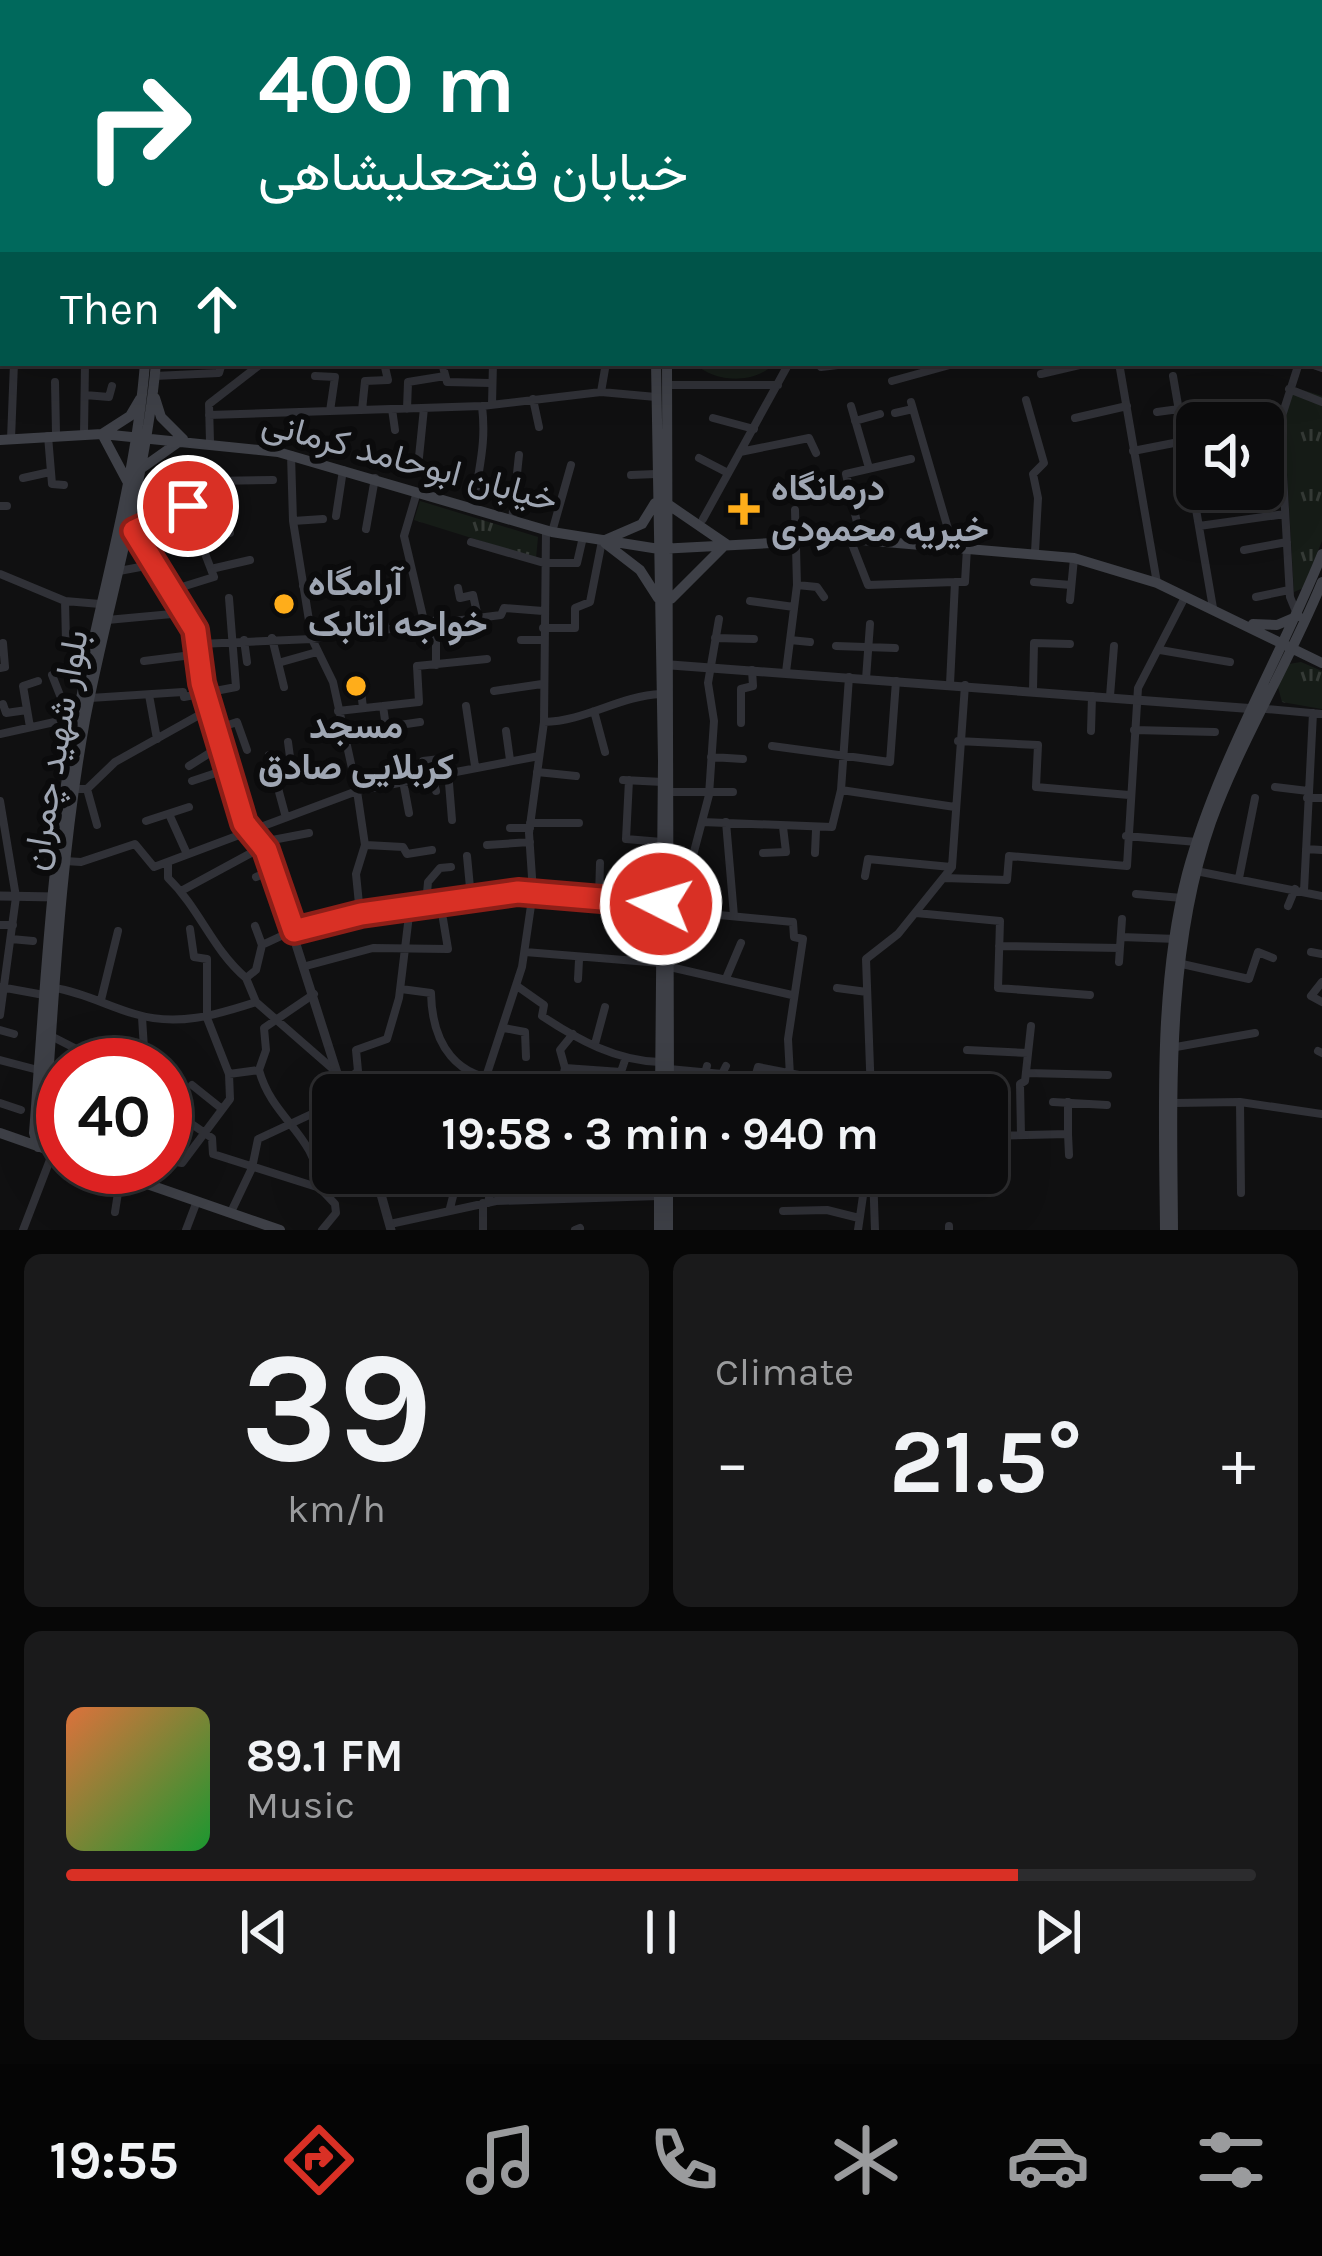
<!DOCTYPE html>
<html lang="en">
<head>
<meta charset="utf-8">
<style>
	:root { --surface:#0c0c0d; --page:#1a1a1b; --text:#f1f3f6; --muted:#9a9b9d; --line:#2c2c2e; --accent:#d93025 }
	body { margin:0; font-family:Karla,Vazirmatn,sans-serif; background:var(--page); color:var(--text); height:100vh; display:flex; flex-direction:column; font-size:45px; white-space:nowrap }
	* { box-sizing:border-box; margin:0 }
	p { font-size:39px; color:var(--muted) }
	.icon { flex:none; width:66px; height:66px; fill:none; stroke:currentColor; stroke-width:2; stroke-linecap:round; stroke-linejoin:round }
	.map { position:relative; height:1230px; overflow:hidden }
	.drawer { display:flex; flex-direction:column; gap:24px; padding:24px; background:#070707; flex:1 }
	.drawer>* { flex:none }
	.banner { position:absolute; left:0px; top:0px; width:1323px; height:366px; box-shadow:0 12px 48px #0002,0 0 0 3px var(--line); background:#00695c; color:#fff; overflow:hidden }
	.tools { position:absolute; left:1176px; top:402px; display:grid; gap:24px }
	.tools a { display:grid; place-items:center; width:108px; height:108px; border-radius:18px; background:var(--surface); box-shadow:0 12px 48px #0002,0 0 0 3px var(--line); font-size:60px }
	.speed { position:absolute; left:36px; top:1038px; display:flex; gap:24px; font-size:60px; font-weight:700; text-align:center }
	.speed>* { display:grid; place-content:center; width:156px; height:156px; border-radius:50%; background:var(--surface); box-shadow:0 12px 48px #0002,0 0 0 3px var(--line); line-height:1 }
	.speed .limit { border:18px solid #d22; background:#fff; color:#111 }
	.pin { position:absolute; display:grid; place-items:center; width:102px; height:102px; color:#fff; margin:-51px; border:6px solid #fff; border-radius:50%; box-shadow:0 3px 12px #0007 }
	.me { position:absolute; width:132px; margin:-66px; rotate:275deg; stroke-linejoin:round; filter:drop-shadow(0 0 9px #0008) }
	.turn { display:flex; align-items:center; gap:42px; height:252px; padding:0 60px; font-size:54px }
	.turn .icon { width:156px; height:156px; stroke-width:2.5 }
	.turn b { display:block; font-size:84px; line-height:102px }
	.then { display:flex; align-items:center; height:114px; padding:0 60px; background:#0003; gap:24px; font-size:45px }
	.big { font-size:90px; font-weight:700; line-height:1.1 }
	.drawer .widget { flex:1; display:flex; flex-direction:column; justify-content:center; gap:18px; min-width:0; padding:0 42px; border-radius:18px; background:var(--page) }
	.drawer .dial { align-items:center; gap:0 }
	.dial b { font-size:156px; line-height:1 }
	.song { display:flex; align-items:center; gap:36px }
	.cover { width:144px; height:144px; border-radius:18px; background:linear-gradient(135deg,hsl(20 70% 55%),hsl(130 70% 35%)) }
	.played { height:12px; border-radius:6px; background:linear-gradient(90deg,var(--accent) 80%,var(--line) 80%) }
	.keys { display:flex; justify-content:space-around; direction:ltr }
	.heat { display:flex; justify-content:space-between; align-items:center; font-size:66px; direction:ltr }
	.drawer .tiles { flex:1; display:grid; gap:24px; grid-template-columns:1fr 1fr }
	.widget:last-child { grid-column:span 2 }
	.trip { position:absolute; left:312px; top:1074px; width:696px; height:120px; border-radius:18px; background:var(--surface); box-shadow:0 12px 48px #0002,0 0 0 3px var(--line); font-weight:700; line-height:120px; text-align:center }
	.tab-bar { display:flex; height:192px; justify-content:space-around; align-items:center; background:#050505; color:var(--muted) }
	.tab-bar .icon { width:84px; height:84px }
	.tab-bar .selected { color:var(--accent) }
	.tab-bar b { font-size:54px; color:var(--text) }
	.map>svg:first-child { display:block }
	.park { fill:url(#park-tufts) }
	.pitch { fill:#161c17 }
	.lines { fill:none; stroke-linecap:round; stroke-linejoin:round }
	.minor { stroke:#303137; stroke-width:8 }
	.tertiary { stroke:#303137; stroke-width:9 }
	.secondary { stroke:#3e4047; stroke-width:10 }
	.route-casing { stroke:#8d1f18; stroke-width:30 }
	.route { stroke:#d93025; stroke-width:21 }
	.poi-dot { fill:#ffad1a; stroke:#0b0b0c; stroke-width:4.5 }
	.labels { text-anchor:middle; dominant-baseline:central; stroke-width:12; stroke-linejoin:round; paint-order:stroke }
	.street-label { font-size:36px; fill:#9fa6b3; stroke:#0b0b0c }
	.poi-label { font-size:36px; font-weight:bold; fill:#9fa6b3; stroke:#0b0b0c; text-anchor:start }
</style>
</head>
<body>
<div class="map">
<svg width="1322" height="1230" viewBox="0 0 1322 1230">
	<defs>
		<pattern id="park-tufts" width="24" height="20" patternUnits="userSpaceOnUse" patternTransform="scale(3)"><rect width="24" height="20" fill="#161c17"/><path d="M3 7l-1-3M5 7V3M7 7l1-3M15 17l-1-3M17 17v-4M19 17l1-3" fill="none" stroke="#353a36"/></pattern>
	</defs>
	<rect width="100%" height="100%" fill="#101011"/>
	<path class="park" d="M1293,387L1322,396V541L1303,588L1294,592L1284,421Z
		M420,501L538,537L536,558L414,520Z
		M1301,662L1322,671V709L1282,702L1278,687L1289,664Z"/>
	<path class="pitch" d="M694,363H775C754,385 715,383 694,363Z"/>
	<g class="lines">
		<path class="minor" d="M48,0L49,3
			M374,0V3
			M791,0V3
			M830,0V3
			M1231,0V3
			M323,3V0
			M444,3V0
			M540,3V0
			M708,3L714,0
			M946,3L947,0
			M1058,3L1059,0
			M1100,3L1101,0
			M1159,3L1198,0
			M0,34H3
			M1320,46H1322
			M1320,94H1322
			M1320,137L1322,138
			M0,149H3
			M0,182L3,181
			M1320,199H1322
			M0,210H3
			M1320,252H1322
			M1320,299L1322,298
			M1320,310L1322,304
			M1320,339L1322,340
			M451,363L443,367L447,382L490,383
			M818,363L821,367L846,364
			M1119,363L1157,583
			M1308,363L1322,368
			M1041,374L1088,363
			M154,376L219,373L222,363
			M315,376L335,377L330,411
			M1173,376L1213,608
			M892,381L957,363
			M55,382L56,434
			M667,385H778
			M1289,389L1322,402
			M601,392L606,363
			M85,395L109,397L112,386
			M533,399L539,427
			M1026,400L1044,463L1033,474L1038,498L1035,552
			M911,402L953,546
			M492,404L493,363
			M851,406L869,468
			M392,409L395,430
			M407,409L408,382L445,376
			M362,410L365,381L388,380L384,363
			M1157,412L1179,409
			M895,413L913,409
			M209,415L482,406L601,392L656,397
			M713,418L754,429
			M1075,418L1127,406
			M855,421L880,414
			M84,434L85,363
			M48,436L52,484L64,485
			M11,439L14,363
			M210,442L209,404L262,363
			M1133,451L1184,441
			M278,452L283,434
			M740,452L809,438L816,453
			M291,455L293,521L312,639L333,682L357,791L365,845L356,874L360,914
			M419,457L424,408
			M699,458L728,473
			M1263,460L1282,457
			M631,475L656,474
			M23,478L50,472
			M417,492L404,536L424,621
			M132,500L170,495
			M1195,501L1283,486
			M210,503V481L273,480
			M0,506H7
			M474,509C477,470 487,448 482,406
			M336,516L343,470
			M703,519L789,363
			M512,520L519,455
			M293,521L323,519
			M1199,526L1285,514
			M366,529L375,478
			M134,531L186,510
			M552,532L571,465
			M850,539L868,585L955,582
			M861,540L846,474L911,459
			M471,542L544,563H577L583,537
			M1244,550L1287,542
			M211,569L250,560
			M119,571L151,565
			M0,574L65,601L100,604
			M955,582H965L967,548
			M1034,582L1071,585
			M797,585L817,587L824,597
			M303,586L350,574
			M458,588L460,598L473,595L478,617
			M375,590L385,626
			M169,591L214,577L204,551L193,552L185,524L187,506L227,504L230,533
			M1256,597L1289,590
			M1070,600L1074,558
			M65,601L66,642H92
			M750,601L794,607
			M1297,614L1290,597L1280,422L1299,363
			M107,620L183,613
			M436,620V665
			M543,628H575V608L590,602L602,541
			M272,638L284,687
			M715,638L754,639
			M244,640L247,662
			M521,640H544
			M790,640L810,642
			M199,644L312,639L501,615L504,608L543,611
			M836,646L895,648
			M1160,650L1230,662
			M144,661L200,654
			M278,663L317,652
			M0,668L5,667L3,643
			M786,672L797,585L795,510
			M52,675L69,718
			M866,679L870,624
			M360,682L363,708
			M950,684L955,582
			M1033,690L1034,643L1070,644
			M494,691L542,684
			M149,695L157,739
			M1110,696L1114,646
			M90,698L183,692L184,697L236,687L229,598
			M3,704L6,713L27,710
			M383,706L386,727L420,722
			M466,706L475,766
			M1266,709L1322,714
			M338,711L419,702L417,666L487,659
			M594,711L605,752
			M544,722C586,721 619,696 661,694
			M741,723V689L753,686L752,670
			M30,727L23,686L38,681
			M216,729L237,722L247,750
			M1134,730L1215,732
			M506,731L510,760
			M1091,731L1092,696
			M0,734L77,717
			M958,741L1038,745L1036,787L1129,795
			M772,746L890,762L896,681
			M269,755L285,814
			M711,757L743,759
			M189,766L221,746
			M448,771L452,820
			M537,772L576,776
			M432,776L436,791
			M423,777V761L440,759
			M275,779L292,772L288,742
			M623,780L663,782
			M629,780L626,839L662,842
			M192,781L228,769
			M403,781L409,813
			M1275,787L1308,791
			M75,789H87L115,762L210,709
			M87,789L97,825
			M841,790L955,807
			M671,792H733
			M1307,798H1322
			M0,801L16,897L0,1015
			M169,814L187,854
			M146,821L189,807
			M702,822L832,827L841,790L849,677
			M726,822L734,916
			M530,823H579
			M510,828H530
			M1126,836L1197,842
			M262,842L309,833
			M366,845L403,847L407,854L432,850
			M487,845L530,842
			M1306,849L1322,850
			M763,853L786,852L783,827
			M815,853L816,830
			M467,856L471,898
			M65,861L81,862L135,844L154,867L357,791L539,756
			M168,863V878C200,909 212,949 246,978
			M1196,871L1322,896
			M865,876L868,859L951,867
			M256,877L273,870
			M944,878L1007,880L1009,856L1127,866L1138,688L1185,597
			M1239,878L1255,798
			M181,891L264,846
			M1304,891L1313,713
			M1136,894L1182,898
			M599,898L600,863
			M426,904L428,882L440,868L451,867
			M1288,906L1295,889
			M677,911L793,922L794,937L803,939L788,1039L790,1076
			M678,912L709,795L714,721L708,683L719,619
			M916,913L1000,921L998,988L1090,995
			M0,925H13
			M255,926L262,945
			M190,929L194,957L207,959V1018L229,1074L259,1070
			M292,931L262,945L256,970L246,978L256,1002L334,1070
			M1121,937L1177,939
			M11,939L33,941
			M999,946L1120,948
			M525,952L661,963
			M1311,952L1322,954
			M1119,962L1122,919
			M1182,964L1249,979L1258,952L1273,958
			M306,966L373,948L448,949L443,919
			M670,967L792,995
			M727,976L741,943
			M578,979L579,960
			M1322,982L1311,996L1322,1002
			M517,986L544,1005L542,1016C578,1040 617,1061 660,1062
			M0,987L44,995
			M55,988C85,993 107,1006 135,1014C177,1027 216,1015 256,1002
			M837,988L867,992
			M401,989L431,993C432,1044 456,1081 511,1080
			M314,994L264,1028L266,1050L259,1070C273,1121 316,1133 320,1188
			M101,1000L118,931
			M142,1017L145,1065
			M504,1028L525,1032L526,1057
			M0,1030L14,1034
			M51,1036L98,1060
			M595,1044L605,1007
			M1176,1047L1255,1033
			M967,1050L1028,1053
			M1318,1051L1322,1053
			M0,1060L38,1070
			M96,1065L114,1039L143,1044
			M565,1068L621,1072L625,1060
			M669,1069L722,1074L726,1066
			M1026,1073L1108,1075
			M192,1085L222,1109
			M341,1086L358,1071L356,1050L387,1039L399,998L410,907
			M343,1086L372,1081L377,1095
			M480,1095L522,967L533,892L529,833L544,722L546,530
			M488,1095L489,1080
			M559,1095L565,1068L560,1050L573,1034
			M699,1095L707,1066
			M750,1095L758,1067L871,1089
			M871,1095L866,959L898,934L952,867L965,685
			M1053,1102L1107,1105
			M1240,1102L1241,1193
			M0,1103L21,1110
			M1175,1103L1240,1102L1322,1114
			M183,1118L212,1138L213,1154L320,1188L335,1204L336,1213L322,1230
			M1068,1134L1069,1155
			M1021,1135L1020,1084L1025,1081L1031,1026
			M987,1136L1068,1134V1102
			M165,1160L182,1163L230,1099L229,1074
			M361,1173L365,1183L377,1180
			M873,1173L875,1230
			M919,1173L920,1192
			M668,1179L727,1173
			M780,1183L821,1180L874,1189
			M519,1200L528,1178L538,1173
			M483,1203V1230
			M488,1203L494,1173
			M450,1208L459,1173
			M783,1211L827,1210L859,1218
			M115,1212L122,1167
			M231,1212L252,1168L258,1139L333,1104
			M390,1224L496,1201L659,1196
			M949,1226V1230
			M23,1230L53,1152
			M186,1230L197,1201
			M575,1230L580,1228
			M858,1230L864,1189"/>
		<path class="tertiary" d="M131,522L148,560L195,630L202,683L244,823L266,850L344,1095
			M671,665L1256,709
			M0,896L56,897
			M294,931L360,914L518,893L661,904
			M375,1173L391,1230"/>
		<path class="secondary" d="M133,0V3
			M141,0V3
			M643,0L646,3
			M658,0V3
			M233,3L243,0
			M263,3L274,0
			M670,3V0
			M683,3L686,0
			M0,78L3,77
			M0,86L3,85
			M656,363L663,761L660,1095
			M667,363L669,1095
			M0,440L102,434L278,452L552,532L659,549L850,539L1074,558L1157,583L1322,663
			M142,468L183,439L161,417L155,398
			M127,481L102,434L130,416L140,399
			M669,505L726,544L671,599
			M605,540L642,524L655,503
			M605,543L640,570L658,598
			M1253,624L1277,625L1298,616
			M0,1133L63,1155
			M38,1147L44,1137C54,998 60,858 85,720C108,601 145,484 156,363
			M38,1147L34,1133C45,993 51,852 78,714C100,597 136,482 145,363
			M98,1167L280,1230
			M659,1230V1173
			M668,1230V1173
			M1165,1230C1164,1114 1158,987 1187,874C1217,763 1279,661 1322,554
			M1173,1230C1172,1097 1166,950 1211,822C1241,740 1289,663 1322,582"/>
	</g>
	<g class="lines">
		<g class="route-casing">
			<path id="route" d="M188,506L134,531L195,630L202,683L244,823L266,850L294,931L361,914L518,892L661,904"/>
		</g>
		<use href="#route" class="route"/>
	</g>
	<g class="poi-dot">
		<path d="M738 491h12v12h12v12h-12v12h-12v-12h-12v-12h12z"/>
		<circle cx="284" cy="604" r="12"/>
		<circle cx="356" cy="686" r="12"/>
	</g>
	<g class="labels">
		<g class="street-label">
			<text transform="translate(410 461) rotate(15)">خیابان ابوحامد کرمانی</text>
			<text transform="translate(55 750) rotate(-80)">بلوار شهید چمران</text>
		</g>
		<g class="poi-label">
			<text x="771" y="488">درمانگاه<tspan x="771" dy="41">خیریه محمودی</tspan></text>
			<text x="308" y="583">آرامگاه<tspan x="308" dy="41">خواجه اتابک</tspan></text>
			<text x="356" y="726" text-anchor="middle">مسجد<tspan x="356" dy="41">کربلایی صادق</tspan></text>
		</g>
	</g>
</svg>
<div class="tools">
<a><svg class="icon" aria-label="sound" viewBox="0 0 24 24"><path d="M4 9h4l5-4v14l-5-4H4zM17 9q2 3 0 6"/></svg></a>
</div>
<div class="speed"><div class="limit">40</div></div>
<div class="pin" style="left:188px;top:506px;background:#d93025"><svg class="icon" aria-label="arrive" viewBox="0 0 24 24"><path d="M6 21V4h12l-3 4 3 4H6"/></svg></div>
<svg class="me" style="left:661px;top:904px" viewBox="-20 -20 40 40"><circle r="17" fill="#d93025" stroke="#fff" stroke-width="3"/><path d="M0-11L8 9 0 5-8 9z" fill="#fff"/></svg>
<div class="trip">19:58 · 3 min · 940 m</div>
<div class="banner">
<div class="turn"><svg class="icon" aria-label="right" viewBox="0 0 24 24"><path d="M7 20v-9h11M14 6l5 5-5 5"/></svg><div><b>400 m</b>خیابان فتحعلیشاهی</div></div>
<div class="then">Then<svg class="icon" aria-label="ahead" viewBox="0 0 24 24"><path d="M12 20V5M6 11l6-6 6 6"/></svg></div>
</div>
</div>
<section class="drawer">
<div class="tiles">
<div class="widget dial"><b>39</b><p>km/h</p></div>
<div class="widget"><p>Climate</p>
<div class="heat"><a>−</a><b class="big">21.5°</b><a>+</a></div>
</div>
<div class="widget">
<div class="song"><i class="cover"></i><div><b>89.1 FM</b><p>Music</p></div></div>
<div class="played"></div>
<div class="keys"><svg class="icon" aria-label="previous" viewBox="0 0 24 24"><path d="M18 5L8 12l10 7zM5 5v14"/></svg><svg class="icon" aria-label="pause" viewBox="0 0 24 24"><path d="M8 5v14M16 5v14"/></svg><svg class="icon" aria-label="next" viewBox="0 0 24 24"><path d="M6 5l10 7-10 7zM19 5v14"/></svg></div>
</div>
</div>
</section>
<nav class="tab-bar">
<b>19:55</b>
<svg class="icon selected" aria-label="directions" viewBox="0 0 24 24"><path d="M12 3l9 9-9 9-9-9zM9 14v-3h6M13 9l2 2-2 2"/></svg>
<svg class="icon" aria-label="music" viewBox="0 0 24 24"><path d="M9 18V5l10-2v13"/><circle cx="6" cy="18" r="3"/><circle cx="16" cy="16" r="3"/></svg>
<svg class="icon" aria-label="phone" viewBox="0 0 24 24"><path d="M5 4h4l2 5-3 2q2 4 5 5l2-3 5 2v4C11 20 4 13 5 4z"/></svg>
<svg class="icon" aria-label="climate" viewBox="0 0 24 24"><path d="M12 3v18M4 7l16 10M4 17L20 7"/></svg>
<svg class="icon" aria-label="car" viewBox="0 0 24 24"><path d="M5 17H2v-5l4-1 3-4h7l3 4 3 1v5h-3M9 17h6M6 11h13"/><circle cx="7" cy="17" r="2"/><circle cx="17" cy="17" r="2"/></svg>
<svg class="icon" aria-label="filters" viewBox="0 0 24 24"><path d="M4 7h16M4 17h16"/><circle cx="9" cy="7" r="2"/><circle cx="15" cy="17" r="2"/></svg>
</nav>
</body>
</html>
